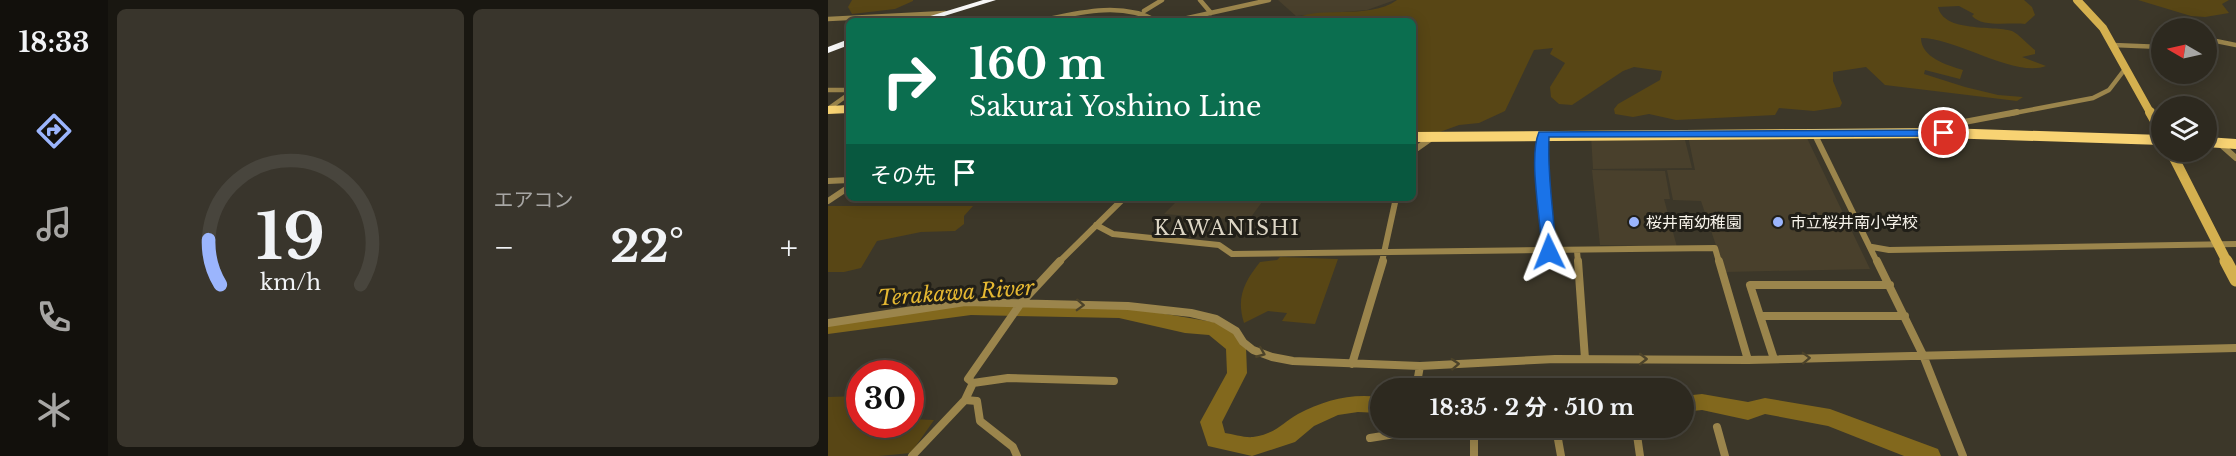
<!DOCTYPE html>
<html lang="ja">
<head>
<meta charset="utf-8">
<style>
	:root { --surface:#2d291f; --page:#39352c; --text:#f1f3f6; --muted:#a7a6a4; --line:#48453d; --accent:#9bb5fd }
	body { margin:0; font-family:"Libre Baskerville","Noto Sans JP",serif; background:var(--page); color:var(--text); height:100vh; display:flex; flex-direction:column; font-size:22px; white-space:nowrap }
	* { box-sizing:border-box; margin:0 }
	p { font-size:20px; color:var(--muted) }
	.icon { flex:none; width:33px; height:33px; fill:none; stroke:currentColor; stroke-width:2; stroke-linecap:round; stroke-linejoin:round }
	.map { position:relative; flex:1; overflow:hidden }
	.sheet { display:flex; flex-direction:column; gap:9px; padding:9px; background:#191711; width:720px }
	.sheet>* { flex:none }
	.top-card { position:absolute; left:18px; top:18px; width:570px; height:183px; border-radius:9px; box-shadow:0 3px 15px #0003,0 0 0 2px var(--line); background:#0b6e4f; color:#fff; overflow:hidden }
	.needle { width:39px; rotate:279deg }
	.fabs { position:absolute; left:1323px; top:18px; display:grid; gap:12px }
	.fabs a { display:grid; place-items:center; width:66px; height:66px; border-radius:50%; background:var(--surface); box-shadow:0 3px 15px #0003,0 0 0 2px var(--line); font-size:30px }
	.speed { position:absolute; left:18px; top:360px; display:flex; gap:12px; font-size:30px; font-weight:700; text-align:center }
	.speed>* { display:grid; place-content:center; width:78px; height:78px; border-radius:50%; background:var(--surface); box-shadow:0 3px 15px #0003,0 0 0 2px var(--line); line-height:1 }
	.speed .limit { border:9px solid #d22; background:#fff; color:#111 }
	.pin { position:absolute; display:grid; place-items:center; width:51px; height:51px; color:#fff; margin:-26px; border:3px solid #fff; border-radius:50%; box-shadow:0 2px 6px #0007 }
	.me { position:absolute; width:66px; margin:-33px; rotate:358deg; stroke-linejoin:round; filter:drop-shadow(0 0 4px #0008) }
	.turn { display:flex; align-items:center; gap:21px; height:126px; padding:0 24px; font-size:27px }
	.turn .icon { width:78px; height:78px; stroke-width:2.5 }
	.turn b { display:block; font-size:42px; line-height:51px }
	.then { display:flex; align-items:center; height:57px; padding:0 24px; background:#0003; gap:12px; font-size:22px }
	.big { font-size:45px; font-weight:700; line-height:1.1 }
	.sheet .tile { flex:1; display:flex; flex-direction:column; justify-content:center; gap:9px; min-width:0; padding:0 21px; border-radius:9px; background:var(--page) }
	.sheet .dial { align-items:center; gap:0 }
	.dial svg { height:156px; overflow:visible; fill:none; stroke:var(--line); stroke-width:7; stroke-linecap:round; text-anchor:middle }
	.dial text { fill:var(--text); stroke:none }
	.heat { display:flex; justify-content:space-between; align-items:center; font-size:33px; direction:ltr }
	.sheet .tiles { flex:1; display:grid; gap:9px; grid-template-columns:repeat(2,1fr) }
	.trip { position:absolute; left:542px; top:378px; width:324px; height:60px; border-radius:30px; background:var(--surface); box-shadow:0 3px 15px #0003,0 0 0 2px var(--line); font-weight:700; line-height:60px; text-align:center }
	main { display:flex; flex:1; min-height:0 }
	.tabs { display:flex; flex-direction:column; width:108px; justify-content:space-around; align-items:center; background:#12100c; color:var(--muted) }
	.tabs .icon { width:42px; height:42px }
	.tabs .selected { color:var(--accent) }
	.tabs b { font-size:27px; color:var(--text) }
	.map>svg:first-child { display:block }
	.built { fill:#49402c }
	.green { fill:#584615 }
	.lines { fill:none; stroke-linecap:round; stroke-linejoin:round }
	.river { fill:#82681d; fill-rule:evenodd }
	.street-far2 { stroke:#9b854c; stroke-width:4.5 }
	.street-far1 { stroke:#9b854c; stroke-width:6 }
	.street { stroke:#9b854c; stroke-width:8 }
	.secondary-far2 { stroke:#d4b04f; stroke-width:8 }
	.secondary-far1 { stroke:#d4b04f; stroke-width:10 }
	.secondary { stroke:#d4b04f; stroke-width:13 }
	.primary-far1 { stroke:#f8d373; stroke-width:8 }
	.primary { stroke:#f8d373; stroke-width:10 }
	.highway { fill:#f7f7f7; fill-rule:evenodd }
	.oneway { stroke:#4c432a }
	.route { fill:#1a73e8; stroke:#114b97; stroke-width:1.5 }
	.poi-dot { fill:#9bb5fd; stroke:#211f18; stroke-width:2 }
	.labels { text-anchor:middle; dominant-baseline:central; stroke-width:6; stroke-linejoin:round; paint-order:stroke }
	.poi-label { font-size:16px; fill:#f6f2e9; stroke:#211f18; text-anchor:start }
	.quarter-label { font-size:20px; letter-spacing:1.5px; fill:#ddd6c5; stroke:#211f18 }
	.near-water-label { font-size:21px; font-style:italic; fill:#e5b832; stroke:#211f18 }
</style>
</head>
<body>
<main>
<nav class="tabs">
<b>18:33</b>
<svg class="icon selected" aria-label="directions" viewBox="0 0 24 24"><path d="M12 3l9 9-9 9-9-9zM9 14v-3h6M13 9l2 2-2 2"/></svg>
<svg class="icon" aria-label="music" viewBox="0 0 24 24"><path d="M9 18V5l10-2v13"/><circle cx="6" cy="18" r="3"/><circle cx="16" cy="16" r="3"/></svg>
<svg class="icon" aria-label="phone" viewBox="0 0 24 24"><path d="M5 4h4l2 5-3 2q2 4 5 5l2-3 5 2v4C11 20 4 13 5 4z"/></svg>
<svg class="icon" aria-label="climate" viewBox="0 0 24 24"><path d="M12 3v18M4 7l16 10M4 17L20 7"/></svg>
</nav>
<section class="sheet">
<div class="tiles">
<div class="tile dial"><svg viewBox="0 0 100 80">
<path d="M14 69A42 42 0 1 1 86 69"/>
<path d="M14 69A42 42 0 0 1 8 46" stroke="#9bb5fd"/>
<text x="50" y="56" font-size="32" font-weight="700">19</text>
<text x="50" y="72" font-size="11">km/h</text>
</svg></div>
<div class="tile"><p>エアコン</p>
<div class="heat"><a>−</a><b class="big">22°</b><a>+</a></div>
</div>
</div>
</section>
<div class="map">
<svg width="1408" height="456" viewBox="0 0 1408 456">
	<rect width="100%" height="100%" fill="#3c3729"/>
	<path class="built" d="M450,0H567L539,10L468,16Z
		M763,135L856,136L864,168L765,169Z
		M860,136H978L1042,269L897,272L873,201L845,200L839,170H867Z
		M764,170L837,171L842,199H836L849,247L772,245Z
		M338,198H468H437L423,217L413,220L336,214L348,202Z"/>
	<path class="green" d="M24,0H85V1L67,9L24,14L20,7Z
		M569,0H1196L1204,7L1207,15L1197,24C1182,22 1155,28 1144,16L1146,14L1131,6L1110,7C1116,33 1165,25 1184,31C1191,34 1200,45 1207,50V54L1194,57L1218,66C1187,78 1128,38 1093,38C1093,57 1118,65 1135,70L1132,79L1097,70L1096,74L1137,87L1170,95L1195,97L1189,101L1057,85L1038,67L1005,72V81L1014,103L1012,107L986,111L951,108L947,115L848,120L821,114L805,117L787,114L786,109L790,104L832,80L834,71L806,67L795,71L744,105L731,104L723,97L722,87L737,63L722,54L725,48L706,50L677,111L651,123L631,125L609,133L585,132V21H465C484,4 541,21 569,0Z
		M1310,0H1401L1394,4L1401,13L1377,17L1363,16Z
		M0,206H145L136,216V224L127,231L93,232L49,241L33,268L16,272H0Z
		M452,257L510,259L487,324L454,321L459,313L440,311L416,323C408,298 416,282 432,262L449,260Z
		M31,396L32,424H82L83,419L106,420L83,453L51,456H0V397Z"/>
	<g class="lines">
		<path class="river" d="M143,303L291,306L391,323L403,329L418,347L419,373L394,422L397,433C405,434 417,438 425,437C447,434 453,424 470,414C496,400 523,393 552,397V413L530,412L510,415L486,426L467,442L424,456L380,446L372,422L399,373L398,349L381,335L357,333L291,318L143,315L0,334V320Z
			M874,394L920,402L937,398L1002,409L1110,449L1113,456H1076L1000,426L937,414L920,420L874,410L855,412V396Z"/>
		<path class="street-far2" d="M372,0L383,13
			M316,11L334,0
			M0,19L117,13
			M211,21C249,13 293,1 329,21
			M346,21L441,0
			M1378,39L1408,45
			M1285,45L1334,47
			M0,90H21
			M0,109L21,94
			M1181,114L1265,98L1281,90L1297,69"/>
		<path class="street-far1" d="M1106,131L1131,123L1189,112
			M715,134L721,252
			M987,135L1049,262
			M1391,143L1408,158
			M585,151L605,137
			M0,181L21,180
			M0,201L21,187
			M268,225L285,234L391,245L404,254L887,248L891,262
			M1044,247L1061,250L1408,244
			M749,251L750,262
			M231,262L296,198
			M554,262L568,198"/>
		<path class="street" d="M750,261L757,359
			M891,261L920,360
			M1049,261L1095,355L1135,456
			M932,316L922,285H1062
			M0,323L137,302L300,306L363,313L388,319L408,331L415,342L425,350L444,357L465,361L592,366L727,359L920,360L1408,348
			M946,359L932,316H1077
			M524,364L555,261
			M145,383L180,378L286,381
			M588,388L592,366
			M137,400L149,401L152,421L185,447L189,456
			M889,427L897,456
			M586,428V431L646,429V456
			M728,428L733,456
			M808,428L812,456
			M646,429L662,428
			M542,438L586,431
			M84,456L137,400L145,383L140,379L193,303L232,261"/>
		<path class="secondary-far2" d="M1249,0L1275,28L1323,114"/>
		<path class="secondary-far1" d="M1322,112L1334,133
			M1343,152L1399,262"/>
		<path class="secondary" d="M1398,261L1408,280"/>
		<path class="primary-far1" d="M0,110L21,109"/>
		<path class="primary" d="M585,137L1116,133L1334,140
			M1378,142L1408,144"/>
		<path class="highway" d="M155,0H168L100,21H86Z
			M21,39V45L0,53V47Z"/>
	</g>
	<defs><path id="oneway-chevron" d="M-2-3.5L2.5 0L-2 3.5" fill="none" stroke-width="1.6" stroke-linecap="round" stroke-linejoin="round" transform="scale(1.5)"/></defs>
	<g class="oneway">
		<use href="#oneway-chevron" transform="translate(252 305) rotate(2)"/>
		<use href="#oneway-chevron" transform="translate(433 353) rotate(22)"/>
		<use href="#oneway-chevron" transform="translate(978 358) rotate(-2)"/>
		<use href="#oneway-chevron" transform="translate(815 359)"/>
		<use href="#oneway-chevron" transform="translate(627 364) rotate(-3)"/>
	</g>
	<path class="route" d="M1116,130L1122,133L1120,136L721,137C719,176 726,213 728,252L721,256L714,252C713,220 700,158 711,132Z"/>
	<g class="poi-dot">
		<circle cx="806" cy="222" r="6"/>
		<circle cx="950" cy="222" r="6"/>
	</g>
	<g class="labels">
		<g class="poi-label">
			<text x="818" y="222">桜井南幼稚園</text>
			<text x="962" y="222">市立桜井南小学校</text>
		</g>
		<g class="quarter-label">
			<text x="399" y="228">KAWANISHI</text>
		</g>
		<g class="near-water-label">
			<text transform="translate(128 293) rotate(-4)">Terakawa River</text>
		</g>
	</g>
</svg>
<div class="fabs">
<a><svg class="needle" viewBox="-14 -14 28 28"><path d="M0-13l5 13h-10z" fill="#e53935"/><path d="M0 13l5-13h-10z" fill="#a7a6a4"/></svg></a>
<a><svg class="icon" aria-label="layers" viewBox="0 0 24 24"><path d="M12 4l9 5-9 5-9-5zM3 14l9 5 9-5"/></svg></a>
</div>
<div class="speed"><div class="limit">30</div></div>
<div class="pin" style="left:1116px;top:133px;background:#d93025"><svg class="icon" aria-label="arrive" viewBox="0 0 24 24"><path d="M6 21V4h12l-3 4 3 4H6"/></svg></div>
<svg class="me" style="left:721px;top:252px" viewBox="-20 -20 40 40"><path d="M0-17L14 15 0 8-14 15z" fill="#1a73e8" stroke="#fff" stroke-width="4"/></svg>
<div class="trip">18:35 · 2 分 · 510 m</div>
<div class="top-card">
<div class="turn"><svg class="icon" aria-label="right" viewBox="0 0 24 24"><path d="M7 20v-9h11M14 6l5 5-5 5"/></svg><div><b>160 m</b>Sakurai Yoshino Line</div></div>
<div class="then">その先<svg class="icon" aria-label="arrive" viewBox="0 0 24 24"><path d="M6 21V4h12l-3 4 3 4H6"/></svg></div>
</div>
</div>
</main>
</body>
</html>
